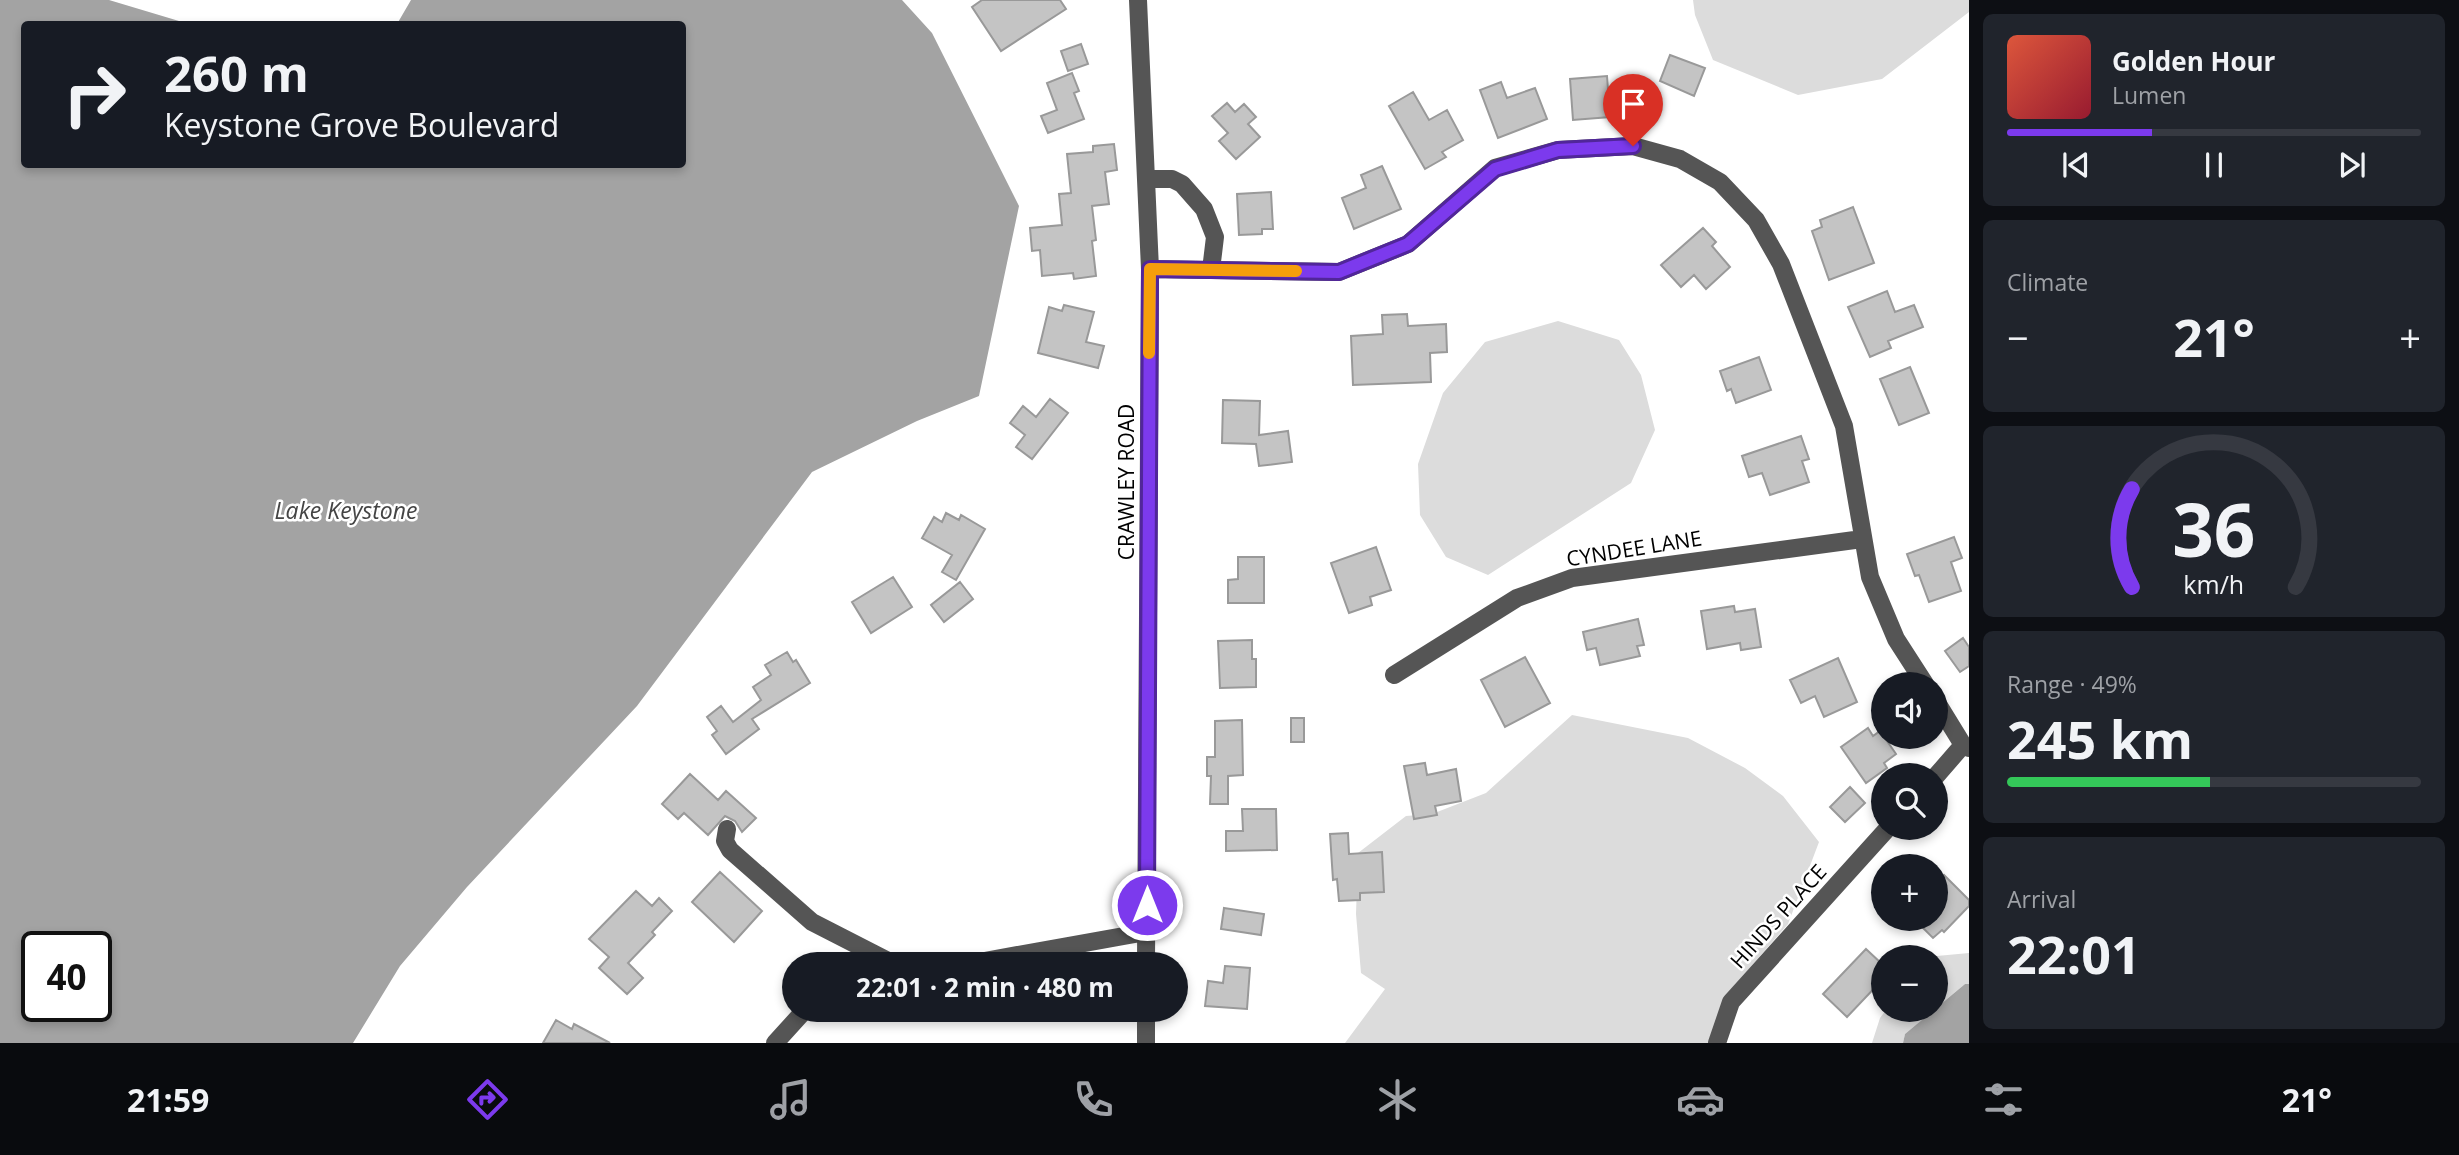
<!DOCTYPE html>
<html lang="en">
<head>
<meta charset="utf-8">
<style>
	:root { --surface:#171b24; --page:#20242c; --text:#f1f3f6; --muted:#9ea1a6; --line:#363941; --accent:#7c3aed }
	body { margin:0; font-family:"Open Sans",sans-serif; background:var(--page); color:var(--text); height:100vh; display:flex; flex-direction:column; font-size:26px; white-space:nowrap }
	* { box-sizing:border-box; margin:0 }
	p { font-size:23px; color:var(--muted) }
	.icon { flex:none; width:38px; height:38px; fill:none; stroke:currentColor; stroke-width:2; stroke-linecap:round; stroke-linejoin:round }
	.map { position:relative; flex:1; overflow:hidden }
	.sheet { display:flex; flex-direction:column; gap:14px; padding:14px; background:#0d0f14; width:490px }
	.sheet>* { flex:none }
	.top-card { position:absolute; left:21px; top:21px; width:665px; height:147px; border-radius:7px; box-shadow:0 4px 10px #0003; background:#171b24; color:var(--text); overflow:hidden }
	.fabs { position:absolute; left:1871px; top:672px; display:grid; gap:14px }
	.fabs a { display:grid; place-items:center; width:77px; height:77px; border-radius:50%; background:var(--surface); box-shadow:0 4px 10px #0003; font-size:35px }
	.speed { position:absolute; left:21px; top:931px; display:flex; gap:14px; font-size:35px; font-weight:700; text-align:center }
	.speed>* { display:grid; place-content:center; width:91px; height:91px; border-radius:50%; background:var(--surface); box-shadow:0 4px 10px #0003; line-height:1 }
	.speed .limit { border:4px solid #111; border-radius:10px; background:#fff; color:#111 }
	.pin { position:absolute; display:grid; place-items:center; width:60px; height:60px; color:#fff; margin:-72px -30px; border-radius:50% 50% 50% 0; rotate:-45deg; box-shadow:0 0 7px #0007 }
	.pin .icon { rotate:45deg }
	.me { position:absolute; width:77px; margin:-38px; rotate:0deg; stroke-linejoin:round; filter:drop-shadow(0 0 5px #0008) }
	.turn { display:flex; align-items:center; gap:24px; height:147px; padding:0 28px; font-size:32px }
	.turn .icon { width:91px; height:91px; stroke-width:2.5 }
	.turn b { display:block; font-size:49px; line-height:60px }
	.big { font-size:52px; font-weight:700; line-height:1.1 }
	.sheet .tile { flex:1; display:flex; flex-direction:column; justify-content:center; gap:10px; min-width:0; padding:0 24px; border-radius:10px; background:var(--page) }
	.sheet .dial { align-items:center; gap:0 }
	.dial svg { height:182px; overflow:visible; fill:none; stroke:var(--line); stroke-width:7; stroke-linecap:round; text-anchor:middle }
	.dial text { fill:var(--text); stroke:none }
	.song { display:flex; align-items:center; gap:21px }
	.cover { width:84px; height:84px; border-radius:10px; background:linear-gradient(135deg,hsl(10 70% 55%),hsl(350 70% 35%)) }
	.played { height:7px; border-radius:4px; background:linear-gradient(90deg,var(--accent) 35%,var(--line) 35%) }
	.keys { display:flex; justify-content:space-around; direction:ltr }
	.heat { display:flex; justify-content:space-between; align-items:center; font-size:38px; direction:ltr }
	.charge { height:10px; border-radius:5px; background:linear-gradient(90deg,#34c759 49%,var(--line) 0) }
	.trip { position:absolute; left:782px; top:952px; width:406px; height:70px; border-radius:35px; background:var(--surface); box-shadow:0 4px 10px #0003; font-weight:700; line-height:70px; text-align:center }
	.tab-bar { display:flex; height:112px; justify-content:space-around; align-items:center; background:#090b0e; color:var(--muted) }
	.tab-bar .icon { width:49px; height:49px }
	.tab-bar .on { color:var(--accent) }
	.tab-bar b { font-size:32px; color:var(--text) }
	main { display:flex; flex:1; min-height:0 }
	.map>svg:first-child { display:block }
	.green { fill:#dcdcdc }
	.water { fill:#a3a3a3; fill-rule:evenodd }
	.building { fill:#c4c4c4; stroke:#999; stroke-width:2 }
	.lines { fill:none; stroke-linecap:round; stroke-linejoin:round }
	.minor { stroke:#555; stroke-width:18 }
	.route-casing { stroke:#51269a; stroke-width:18 }
	.route { stroke:#7c3aed; stroke-width:12 }
	.slow { stroke:#f59e0b; stroke-width:12 }
	.labels { text-anchor:middle; dominant-baseline:central; stroke-width:5; stroke-linejoin:round; paint-order:stroke }
	.street-label { font-size:21px; fill:#000; stroke:#fff }
	.water-label { font-size:23px; font-style:italic; fill:#444; stroke:#fff }
</style>
</head>
<body>
<main>
<div class="map">
<svg width="1969" height="1043" viewBox="0 0 1969 1043">
	<rect width="100%" height="100%" fill="#fff"/>
	<path class="green" d="M1693,0H1969V12L1882,79L1798,95L1713,60L1695,15Z
		M1558,321L1619,340L1641,375L1655,430L1631,483L1488,575L1446,557L1420,515L1418,464L1443,393L1485,342Z
		M1572,715L1688,738L1745,768L1783,796L1819,842L1788,924L1725,996L1709,1043H1345L1385,989L1361,973L1356,914L1358,853L1406,816L1432,814L1486,793Z
		M1969,953V984H1965L1936,1008V957H1926Z
		M1886,1010H1934L1905,1034L1903,1043H1872L1880,1018Z"/>
	<path class="water" d="M0,0H109L189,24H24V164H682V24H397L411,0H902L932,33L1019,206L979,396L917,421L812,472L637,706L467,887L400,966L353,1043H0ZM37,947H96V1006H37Z
		M1965,984H1969V1043H1903L1905,1034Z"/>
	<path class="building" d="M982,0H1060L1066,9L1001,51L972,7Z
		M1081,44L1088,64L1068,71L1061,51Z
		M1670,55L1705,68L1694,96L1660,81Z
		M1072,73L1079,91L1074,93L1084,119L1048,133L1041,116L1057,110L1047,83Z
		M1607,76L1610,117L1573,120L1570,79Z
		M1501,82L1507,98L1535,88L1547,119L1498,138L1480,90Z
		M1413,92L1429,120L1447,110L1463,140L1442,152L1446,157L1425,169L1389,106Z
		M1227,103L1235,112L1244,104L1256,117L1248,124L1260,137L1236,159L1219,141L1228,133L1212,116Z
		M1114,144L1117,170L1105,172L1109,204L1092,206L1096,240L1092,241L1096,276L1074,279L1073,273L1042,276L1040,250L1032,251L1030,228L1062,225L1059,194L1071,193L1067,154L1093,152V146Z
		M1382,166L1401,209L1354,229L1342,198L1366,188L1361,175Z
		M1271,192L1273,229H1262V234L1239,235L1237,194Z
		M1853,207L1874,263L1829,280L1812,231L1822,227L1820,220Z
		M1703,228L1716,242L1712,246L1730,267L1706,289L1694,275L1681,287L1661,265Z
		M1887,291L1895,312L1914,305L1923,327L1888,341L1891,348L1870,357L1848,307Z
		M1064,305L1094,312L1086,342L1104,346L1098,368L1038,353L1049,307L1062,311Z
		M1407,314L1408,326L1446,324L1447,352L1430,353L1431,382L1353,385L1351,336L1383,334L1382,315Z
		M1759,357L1771,390L1736,403L1731,389L1727,391L1720,371Z
		M1910,367L1929,413L1899,425L1880,379Z
		M1050,399L1068,413L1032,459L1016,447L1025,435L1010,423L1023,406L1036,417Z
		M1223,400L1260,401L1259,435L1288,431L1292,462L1259,466L1256,444L1222,443Z
		M1801,436L1809,459L1802,461L1809,482L1770,495L1762,473L1749,477L1742,456Z
		M946,513L959,520L961,515L985,529L956,580L942,572L952,555L922,538L934,517L942,522Z
		M1954,537L1962,558L1951,562L1961,591L1929,602L1919,575L1915,576L1907,554Z
		M1376,547L1391,590L1370,597L1372,605L1349,613L1331,563Z
		M1238,557H1264V603H1228V580L1238,579Z
		M893,577L912,607L871,633L852,602Z
		M960,582L973,599L944,622L931,605Z
		M1734,606L1735,612L1755,609L1761,647L1741,650L1740,643L1707,649L1701,611Z
		M1638,619L1644,645L1637,646L1640,656L1600,665L1596,648L1587,650L1583,632Z
		M1963,638L1969,647V666L1960,672L1945,651Z
		M1252,640V659H1256V687L1220,688L1218,641Z
		M787,652L793,662L796,660L810,683L752,719L759,729L726,754L712,735L717,731L707,717L721,706L733,722L761,700L753,687L771,675L765,665Z
		M1525,657L1550,703L1505,727L1481,680Z
		M1838,658L1857,702L1824,717L1815,696L1801,703L1790,680Z
		M1291,718H1304V742H1291Z
		M1242,720L1243,775L1228,776V804H1210L1211,776H1207V757H1215V721Z
		M1868,728L1873,736L1880,731L1896,754L1884,763L1887,768L1866,783L1841,747Z
		M1425,763L1427,775L1456,769L1461,801L1435,806L1437,815L1414,819L1404,766Z
		M690,774L718,800L726,791L756,818L742,832L735,821L725,816L708,835L684,813L678,819L662,804Z
		M1850,787L1865,803L1845,822L1830,807Z
		M1242,809H1276L1277,850L1226,851V831H1243Z
		M1348,833L1349,854L1382,852L1384,892L1360,893V900L1339,901L1337,879L1333,880L1330,834Z
		M720,872L762,911L734,942L692,902Z
		M1944,875L1969,900V906L1944,932L1942,930L1933,938L1914,919H1936V884Z
		M636,891L652,906L659,898L672,911L652,932L655,935L628,963L643,978L627,994L599,968L609,957L589,939Z
		M1224,908L1264,914L1261,935L1221,929Z
		M1866,949L1883,965V979L1847,1017L1823,994Z
		M1225,966L1250,968L1247,1009L1205,1006L1208,981L1223,983Z
		M556,1020L572,1029L574,1024L610,1043H543Z"/>
	<g class="lines">
		<path class="minor" d="M1138,0L1150,269L1146,964
			M1146,179H1172L1182,184L1204,209L1215,237L1211,270
			M1150,269L1339,272L1408,244L1495,168L1558,150L1633,146L1680,159L1720,182L1756,220L1781,264L1844,426L1870,577L1896,639L1925,684
			M1394,675L1517,598L1572,578L1862,539
			M1936,701L1963,745L1969,748
			M1936,776L1963,745
			M727,829L725,841L730,850L812,922L894,964
			M968,964L1146,932
			M775,1043L805,1010
			M1146,1043V1010
			M1717,1043L1731,1002L1888,828"/>
	</g>
	<g class="lines">
		<g class="route-casing">
			<path id="route" d="M1147,905L1150,269L1339,272L1408,244L1495,169L1558,150L1633,146"/>
		</g>
		<use href="#route" class="route"/>
		<path class="slow" d="M1149,353L1150,269L1296,271"/>
	</g>
	<g class="labels">
		<g class="street-label">
			<text transform="translate(1126 482) rotate(-90)">CRAWLEY ROAD</text>
			<text transform="translate(1634 548) rotate(-9)">CYNDEE LANE</text>
			<text transform="translate(1778 916) rotate(-48)">HINDS PLACE</text>
		</g>
		<g class="water-label">
			<text x="346" y="510">Lake Keystone</text>
		</g>
	</g>
</svg>
<div class="fabs">
<a><svg class="icon" aria-label="sound" viewBox="0 0 24 24"><path d="M4 9h4l5-4v14l-5-4H4zM17 9q2 3 0 6"/></svg></a>
<a><svg class="icon" aria-label="search" viewBox="0 0 24 24"><circle cx="10" cy="10" r="6"/><path d="M15 15l6 6"/></svg></a>
<a>+</a>
<a>−</a>
</div>
<div class="speed"><div class="limit">40</div></div>
<div class="pin" style="left:1633px;top:146px;background:#d93025"><svg class="icon" aria-label="arrive" viewBox="0 0 24 24"><path d="M6 21V4h12l-3 4 3 4H6"/></svg></div>
<svg class="me" style="left:1147px;top:905px" viewBox="-20 -20 40 40"><circle r="17" fill="#7c3aed" stroke="#fff" stroke-width="3"/><path d="M0-11L8 9 0 5-8 9z" fill="#fff"/></svg>
<div class="trip">22:01 · 2 min · 480 m</div>
<div class="top-card">
<div class="turn"><svg class="icon" aria-label="right" viewBox="0 0 24 24"><path d="M7 20v-9h11M14 6l5 5-5 5"/></svg><div><b>260 m</b>Keystone Grove Boulevard</div></div>
</div>
</div>
<section class="sheet">
<div class="tile">
<div class="song"><i class="cover"></i><div><b>Golden Hour</b><p>Lumen</p></div></div>
<div class="played"></div>
<div class="keys"><svg class="icon" aria-label="previous" viewBox="0 0 24 24"><path d="M18 5L8 12l10 7zM5 5v14"/></svg><svg class="icon" aria-label="pause" viewBox="0 0 24 24"><path d="M8 5v14M16 5v14"/></svg><svg class="icon" aria-label="next" viewBox="0 0 24 24"><path d="M6 5l10 7-10 7zM19 5v14"/></svg></div>
</div>
<div class="tile"><p>Climate</p>
<div class="heat"><a>−</a><b class="big">21°</b><a>+</a></div>
</div>
<div class="tile dial"><svg viewBox="0 0 100 80">
<path d="M14 69A42 42 0 1 1 86 69"/>
<path d="M14 69A42 42 0 0 1 14 26" stroke="#7c3aed"/>
<text x="50" y="56" font-size="32" font-weight="700">36</text>
<text x="50" y="72" font-size="11">km/h</text>
</svg></div>
<div class="tile"><p>Range · 49%</p><b class="big">245 km</b><div class="charge"></div></div>
<div class="tile"><p>Arrival</p><b class="big">22:01</b></div>
</section>
</main>
<nav class="tab-bar">
<b>21:59</b>
<svg class="icon on" aria-label="directions" viewBox="0 0 24 24"><path d="M12 3l9 9-9 9-9-9zM9 14v-3h6M13 9l2 2-2 2"/></svg>
<svg class="icon" aria-label="music" viewBox="0 0 24 24"><path d="M9 18V5l10-2v13"/><circle cx="6" cy="18" r="3"/><circle cx="16" cy="16" r="3"/></svg>
<svg class="icon" aria-label="phone" viewBox="0 0 24 24"><path d="M5 4h4l2 5-3 2q2 4 5 5l2-3 5 2v4C11 20 4 13 5 4z"/></svg>
<svg class="icon" aria-label="climate" viewBox="0 0 24 24"><path d="M12 3v18M4 7l16 10M4 17L20 7"/></svg>
<svg class="icon" aria-label="car" viewBox="0 0 24 24"><path d="M5 17H2v-5l4-1 3-4h7l3 4 3 1v5h-3M9 17h6M6 11h13"/><circle cx="7" cy="17" r="2"/><circle cx="17" cy="17" r="2"/></svg>
<svg class="icon" aria-label="filters" viewBox="0 0 24 24"><path d="M4 7h16M4 17h16"/><circle cx="9" cy="7" r="2"/><circle cx="15" cy="17" r="2"/></svg>
<b>21°</b>
</nav>
</body>
</html>
